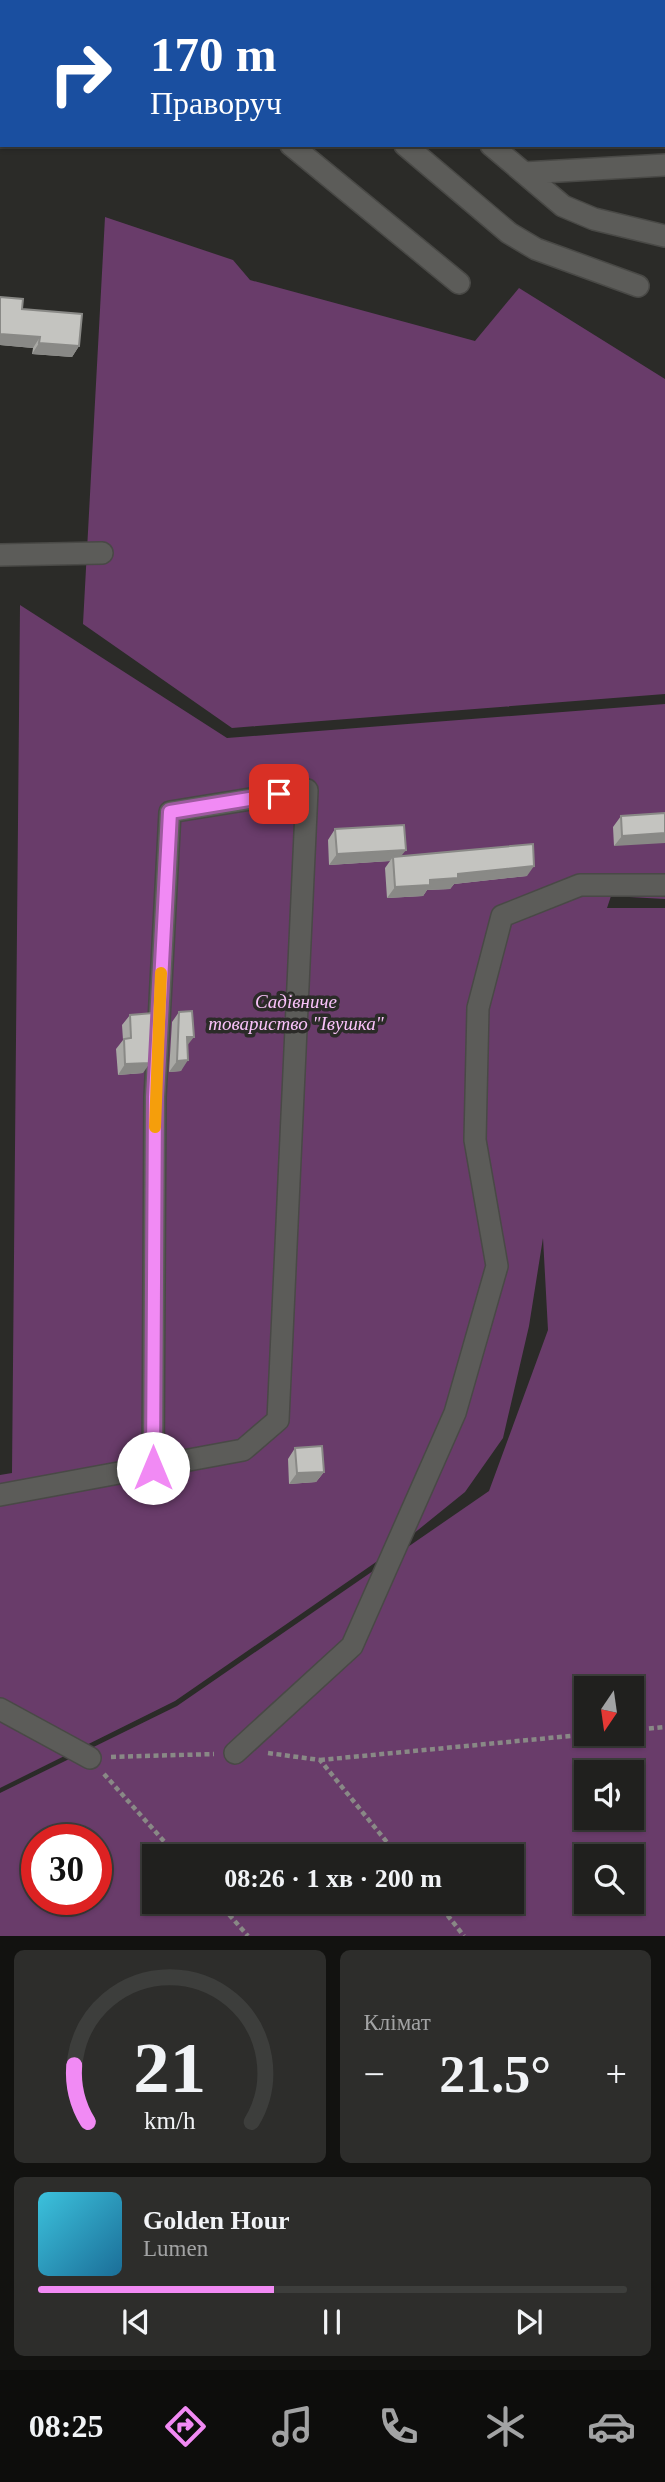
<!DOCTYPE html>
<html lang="uk">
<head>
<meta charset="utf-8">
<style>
	:root { --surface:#20201e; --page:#2d2d2b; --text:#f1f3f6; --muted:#a2a3a4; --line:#3d3e3c; --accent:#f18af4 }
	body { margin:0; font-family:Georgia,serif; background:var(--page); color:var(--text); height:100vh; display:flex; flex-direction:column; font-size:26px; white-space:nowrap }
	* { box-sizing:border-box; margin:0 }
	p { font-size:23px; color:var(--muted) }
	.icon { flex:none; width:38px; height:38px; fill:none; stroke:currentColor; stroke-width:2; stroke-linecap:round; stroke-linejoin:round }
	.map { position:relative; height:1936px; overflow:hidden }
	.panel { display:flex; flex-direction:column; gap:14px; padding:14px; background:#121210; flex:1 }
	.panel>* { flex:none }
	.hud { position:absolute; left:0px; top:0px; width:665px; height:147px; box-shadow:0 2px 5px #0004,0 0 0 2px var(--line); background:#1a4fa0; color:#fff; overflow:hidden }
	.needle { width:46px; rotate:193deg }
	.tools { position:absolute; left:574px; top:1676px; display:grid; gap:14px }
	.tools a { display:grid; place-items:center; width:70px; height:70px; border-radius:0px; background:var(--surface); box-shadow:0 2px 5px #0004,0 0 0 2px var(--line); font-size:35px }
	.speed { position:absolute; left:21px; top:1824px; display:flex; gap:14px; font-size:35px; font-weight:700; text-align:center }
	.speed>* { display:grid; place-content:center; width:91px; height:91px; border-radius:50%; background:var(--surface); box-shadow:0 2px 5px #0004,0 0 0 2px var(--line); line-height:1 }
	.speed .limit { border:10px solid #d22; background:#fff; color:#111 }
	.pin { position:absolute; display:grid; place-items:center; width:60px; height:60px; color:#fff; margin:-30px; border-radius:14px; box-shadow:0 4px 10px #0006 }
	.me { position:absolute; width:77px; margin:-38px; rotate:0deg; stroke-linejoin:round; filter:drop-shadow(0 0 5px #0008) }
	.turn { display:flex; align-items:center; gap:24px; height:147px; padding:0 35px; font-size:32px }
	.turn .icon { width:91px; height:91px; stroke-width:2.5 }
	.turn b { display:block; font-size:49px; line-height:60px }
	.big { font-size:52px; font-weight:800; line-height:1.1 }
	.panel .tile { flex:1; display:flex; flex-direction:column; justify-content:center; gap:10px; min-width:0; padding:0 24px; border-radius:10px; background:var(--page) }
	.panel .dial { align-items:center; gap:0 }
	.dial svg { height:182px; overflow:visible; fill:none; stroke:var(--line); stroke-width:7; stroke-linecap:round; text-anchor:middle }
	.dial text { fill:var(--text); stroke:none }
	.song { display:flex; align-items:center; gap:21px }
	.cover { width:84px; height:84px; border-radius:10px; background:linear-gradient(135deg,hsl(190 70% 55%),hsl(200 70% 35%)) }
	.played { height:7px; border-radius:4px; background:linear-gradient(90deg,var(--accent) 40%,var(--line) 40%) }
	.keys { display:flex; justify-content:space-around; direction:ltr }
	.heat { display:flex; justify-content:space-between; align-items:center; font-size:38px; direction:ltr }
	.panel .tiles { flex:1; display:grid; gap:14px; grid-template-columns:1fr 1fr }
	.tile:last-child { grid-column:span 2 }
	.trip { position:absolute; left:142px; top:1844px; width:382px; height:70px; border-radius:0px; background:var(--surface); box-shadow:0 2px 5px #0004,0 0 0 2px var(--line); font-weight:800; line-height:70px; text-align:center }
	.tabs { display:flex; height:112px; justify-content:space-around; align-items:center; background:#0d0d0c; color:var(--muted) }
	.tabs .icon { width:49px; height:49px }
	.tabs .active { color:var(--accent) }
	.tabs b { font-size:32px; color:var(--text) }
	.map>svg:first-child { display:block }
	.green { fill:#693c6a; fill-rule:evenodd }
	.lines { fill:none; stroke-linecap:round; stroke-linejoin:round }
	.minor-casing { stroke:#494946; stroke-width:24 }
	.path { stroke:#898986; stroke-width:4.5; stroke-dasharray:5 3.5; stroke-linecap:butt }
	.minor { stroke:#5c5c59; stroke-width:21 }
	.wall { fill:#a9a9a5 }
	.shaded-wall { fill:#898986 }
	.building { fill:#c4c4c0; stroke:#898986; stroke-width:2 }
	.route-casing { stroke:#9d5a9f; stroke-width:18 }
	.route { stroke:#f18af4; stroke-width:12 }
	.slow { stroke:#f59e0b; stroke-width:12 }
	.labels { text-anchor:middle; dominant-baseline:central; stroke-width:7; stroke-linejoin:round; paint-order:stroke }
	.park-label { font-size:19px; font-style:italic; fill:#f9c2f9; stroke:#2b2b28 }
</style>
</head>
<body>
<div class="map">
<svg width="665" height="1936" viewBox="0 0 665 1936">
	<rect width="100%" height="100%" fill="#2b2b28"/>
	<path class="green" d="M105,217L233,260L250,280L475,341L519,288L665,379V694L232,728L83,624Z
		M20,605L227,738L665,704V899L611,896L607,908H665V1936H0V1793L177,1706L489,1491L548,1330L543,1238L529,1326L503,1438L465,1492L392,1551L175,1701L0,1788V1475L12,1473ZM586,1689H632V1734H586ZM586,1773H632V1818H586ZM37,1839H96V1899H37ZM154,1857H511V1902H154ZM586,1857H632V1902H586Z"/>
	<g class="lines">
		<g class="minor-casing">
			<path id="minor" d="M126,0L128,2
				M234,0L236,2
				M320,0L322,2
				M623,2L652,0
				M663,82H665
				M291,145L459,283
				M405,145L509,233L536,249L638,286
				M491,145L563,206L594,219L665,236
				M524,173L665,165
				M0,555L102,553
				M0,1495L243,1450L278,1420L307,790L170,812L155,1097L153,1468
				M0,1709L90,1758
				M235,1753L352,1646L455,1413L497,1266L475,1140L478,1008L502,916L580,885H665"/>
		</g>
		<path class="path" d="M632,1730L665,1727
			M268,1753L320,1760L399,1857
			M111,1757L214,1754
			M320,1760L591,1734
			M104,1774L178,1857
			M218,1902L248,1936
			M437,1902L464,1936"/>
		<use href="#minor" class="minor"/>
	</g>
	<path class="wall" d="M0,297L22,309L79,346L72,357L32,354L33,348L0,345Z
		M665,813L614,846L613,827L621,816Z
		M335,829L401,856L527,876L454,884L450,889L427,890L423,896L387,898L385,868L390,861L329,865L328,840Z
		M179,1012L187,1045L181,1071L169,1072L172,1022Z
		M130,1015L143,1073L118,1075L116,1049L123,1040L122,1025Z
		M295,1448L324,1472L316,1482L289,1484L288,1459Z"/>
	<path class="shaded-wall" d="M0,334L40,337L33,348L0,345Z
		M39,343L79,346L72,357L32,354Z
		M665,833V843L614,846L622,836Z
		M406,850L398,860L393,857L390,861L329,865L337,854Z
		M534,866L527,876L454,884L450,889L427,890L423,896L387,898L395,887L458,874Z
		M187,1037H194L186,1047Z
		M188,1060L181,1071L169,1072L177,1061Z
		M150,1063L143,1073L118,1075L125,1064Z
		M324,1472L316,1482L289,1484L297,1473Z"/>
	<path class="building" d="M0,297L23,299L22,309L82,314L79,346L39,343L40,337L0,334Z
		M665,813V833L622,836L621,816Z
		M404,825L406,850L337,854L335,829Z
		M533,844L534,866L458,874V878L430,880V885L395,887L393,857Z
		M192,1011L194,1037H187L188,1060L177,1061L179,1012Z
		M153,1013L150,1063L125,1064L124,1039L131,1038L130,1015Z
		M322,1446L324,1472L297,1473L295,1448Z"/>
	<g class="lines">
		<g class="route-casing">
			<path id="route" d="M153,1468L155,1097L170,812L279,794"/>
		</g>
		<use href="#route" class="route"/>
		<path class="slow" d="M155,1127L161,973"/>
	</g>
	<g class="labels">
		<g class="park-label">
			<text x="296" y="1001">Садівниче<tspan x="296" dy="22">товариство "Івушка"</tspan></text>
		</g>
	</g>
</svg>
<div class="tools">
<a><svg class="needle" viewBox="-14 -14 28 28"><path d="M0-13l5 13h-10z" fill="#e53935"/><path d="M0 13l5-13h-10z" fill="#a2a3a4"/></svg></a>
<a><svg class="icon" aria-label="sound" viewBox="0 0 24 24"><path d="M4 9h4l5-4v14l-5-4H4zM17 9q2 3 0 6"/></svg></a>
<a><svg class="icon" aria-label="search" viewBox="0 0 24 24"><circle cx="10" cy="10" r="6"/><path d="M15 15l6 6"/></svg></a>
</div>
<div class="speed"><div class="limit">30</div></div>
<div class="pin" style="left:279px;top:794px;background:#d93025"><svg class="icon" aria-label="arrive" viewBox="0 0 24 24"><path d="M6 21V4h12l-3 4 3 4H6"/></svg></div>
<svg class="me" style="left:153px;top:1468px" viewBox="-20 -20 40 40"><circle r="19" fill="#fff"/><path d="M0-13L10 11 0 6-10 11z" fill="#f18af4"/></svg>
<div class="trip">08:26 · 1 хв · 200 m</div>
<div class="hud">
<div class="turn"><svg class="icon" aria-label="right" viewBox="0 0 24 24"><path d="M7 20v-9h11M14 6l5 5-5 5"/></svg><div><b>170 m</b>Праворуч</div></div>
</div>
</div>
<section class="panel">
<div class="tiles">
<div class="tile dial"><svg viewBox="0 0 100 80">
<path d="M14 69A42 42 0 1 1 86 69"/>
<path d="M14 69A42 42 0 0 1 8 44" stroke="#f18af4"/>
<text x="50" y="56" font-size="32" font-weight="700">21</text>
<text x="50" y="72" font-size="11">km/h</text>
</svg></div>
<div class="tile"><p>Клімат</p>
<div class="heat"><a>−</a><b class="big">21.5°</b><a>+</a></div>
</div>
<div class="tile">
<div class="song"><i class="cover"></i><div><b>Golden Hour</b><p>Lumen</p></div></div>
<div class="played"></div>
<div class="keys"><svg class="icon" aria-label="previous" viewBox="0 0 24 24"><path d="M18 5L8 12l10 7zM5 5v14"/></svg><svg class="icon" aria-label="pause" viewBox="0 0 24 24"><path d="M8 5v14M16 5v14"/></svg><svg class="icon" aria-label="next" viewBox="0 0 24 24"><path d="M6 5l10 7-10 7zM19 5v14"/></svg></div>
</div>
</div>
</section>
<nav class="tabs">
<b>08:25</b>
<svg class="icon active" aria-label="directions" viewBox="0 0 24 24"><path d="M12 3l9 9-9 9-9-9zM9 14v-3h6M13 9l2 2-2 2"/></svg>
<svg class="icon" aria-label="music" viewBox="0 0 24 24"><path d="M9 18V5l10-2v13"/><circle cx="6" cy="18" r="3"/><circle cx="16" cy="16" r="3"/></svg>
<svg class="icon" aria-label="phone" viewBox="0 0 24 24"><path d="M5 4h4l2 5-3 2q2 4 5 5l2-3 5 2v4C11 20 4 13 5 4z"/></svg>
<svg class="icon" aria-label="climate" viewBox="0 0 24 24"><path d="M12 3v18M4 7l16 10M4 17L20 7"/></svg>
<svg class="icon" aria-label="car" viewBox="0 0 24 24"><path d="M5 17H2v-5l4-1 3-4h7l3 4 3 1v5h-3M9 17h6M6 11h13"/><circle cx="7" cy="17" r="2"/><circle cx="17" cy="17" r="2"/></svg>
</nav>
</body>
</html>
